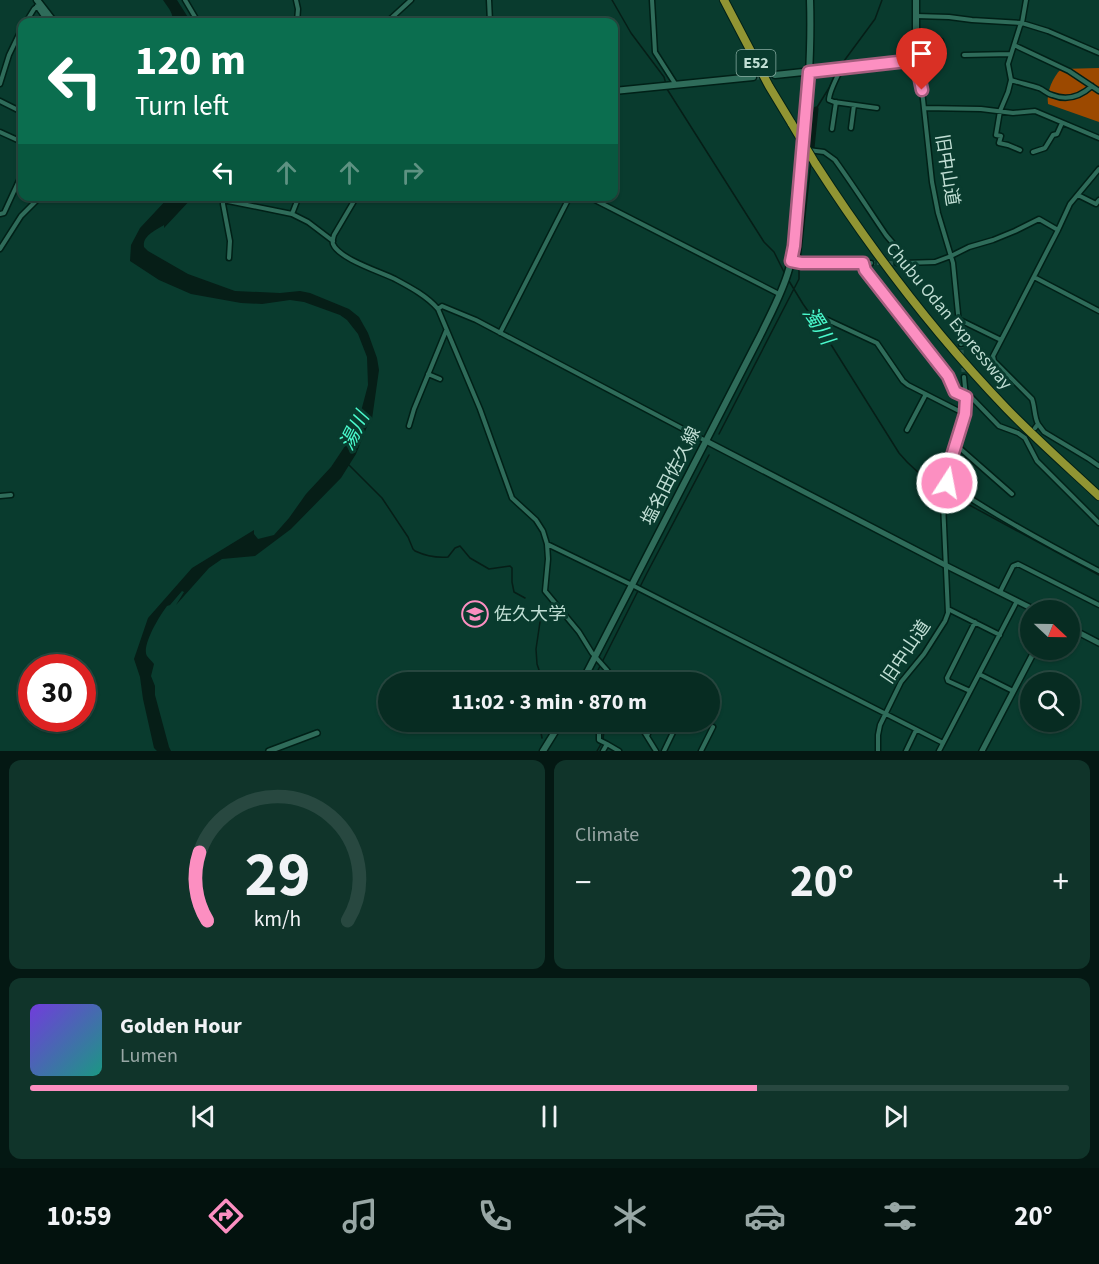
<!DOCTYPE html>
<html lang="en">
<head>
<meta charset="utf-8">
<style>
	:root { --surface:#072c22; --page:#10342a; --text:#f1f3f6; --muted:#98a7a5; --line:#284840; --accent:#fc8fc1 }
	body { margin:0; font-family:"Source Sans 3","Noto Sans JP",sans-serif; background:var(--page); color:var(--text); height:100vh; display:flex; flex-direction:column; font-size:22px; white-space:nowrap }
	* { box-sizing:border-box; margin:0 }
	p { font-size:20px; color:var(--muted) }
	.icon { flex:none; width:33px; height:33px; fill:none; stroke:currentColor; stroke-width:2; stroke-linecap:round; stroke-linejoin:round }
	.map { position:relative; height:751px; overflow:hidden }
	.sheet { display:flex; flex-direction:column; gap:9px; padding:9px; background:#041813; flex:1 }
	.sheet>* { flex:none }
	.top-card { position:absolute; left:18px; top:18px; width:600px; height:183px; border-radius:12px; box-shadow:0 2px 4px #0004,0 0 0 2px var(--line); background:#0b6e4f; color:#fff; overflow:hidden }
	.needle { width:39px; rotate:112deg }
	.buttons { position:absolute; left:1020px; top:600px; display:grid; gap:12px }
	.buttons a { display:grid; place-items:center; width:60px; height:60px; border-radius:50%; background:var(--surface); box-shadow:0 2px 4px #0004,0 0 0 2px var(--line); font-size:30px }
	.speed { position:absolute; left:18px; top:654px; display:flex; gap:12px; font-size:30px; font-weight:700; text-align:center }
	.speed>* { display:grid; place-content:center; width:78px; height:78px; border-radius:50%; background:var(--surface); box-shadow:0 2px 4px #0004,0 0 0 2px var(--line); line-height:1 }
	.speed .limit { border:9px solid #d22; background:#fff; color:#111 }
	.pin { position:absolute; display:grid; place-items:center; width:51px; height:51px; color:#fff; margin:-62px -26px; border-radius:50% 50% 50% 0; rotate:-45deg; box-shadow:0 0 6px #0007 }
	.pin .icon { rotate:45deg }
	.me { position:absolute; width:66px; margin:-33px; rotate:11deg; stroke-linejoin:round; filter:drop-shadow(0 0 4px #0008) }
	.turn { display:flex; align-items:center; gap:21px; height:126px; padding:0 18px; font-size:27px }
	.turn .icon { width:78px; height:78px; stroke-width:2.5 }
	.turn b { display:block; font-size:42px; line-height:51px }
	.lanes { display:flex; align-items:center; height:57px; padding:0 18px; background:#0003; justify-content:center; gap:30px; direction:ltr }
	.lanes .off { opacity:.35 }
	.big { font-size:45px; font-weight:700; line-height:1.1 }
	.sheet .card { flex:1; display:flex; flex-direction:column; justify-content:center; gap:9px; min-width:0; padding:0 21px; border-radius:12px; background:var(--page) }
	.sheet .dial { align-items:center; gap:0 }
	.dial svg { height:156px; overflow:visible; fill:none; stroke:var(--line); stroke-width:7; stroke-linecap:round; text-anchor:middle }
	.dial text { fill:var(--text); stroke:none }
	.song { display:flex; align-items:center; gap:18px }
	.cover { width:72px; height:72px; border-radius:9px; background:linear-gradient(135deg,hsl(260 70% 55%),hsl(170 70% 35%)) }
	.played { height:6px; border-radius:3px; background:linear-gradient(90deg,var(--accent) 70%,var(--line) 70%) }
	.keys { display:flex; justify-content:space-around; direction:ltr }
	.heat { display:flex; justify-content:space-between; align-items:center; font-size:33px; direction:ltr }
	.sheet .tiles { flex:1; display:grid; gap:9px; grid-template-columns:1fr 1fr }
	.card:last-child { grid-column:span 2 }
	.trip { position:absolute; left:378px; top:672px; width:342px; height:60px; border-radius:30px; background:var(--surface); box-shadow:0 2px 4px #0004,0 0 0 2px var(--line); font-weight:700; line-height:60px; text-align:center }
	.menu { display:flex; height:96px; justify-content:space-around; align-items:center; background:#03120e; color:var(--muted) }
	.menu .icon { width:42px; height:42px }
	.menu .active { color:var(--accent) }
	.menu b { font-size:27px; color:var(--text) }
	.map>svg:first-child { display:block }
	.forest { fill:#9c4900 }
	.water { fill:#061e17 }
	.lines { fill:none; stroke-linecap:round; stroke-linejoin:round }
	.stream { stroke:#061e17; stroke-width:1.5 }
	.canal { stroke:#061e17; stroke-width:5 }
	.minor-tunnel { stroke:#245347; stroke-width:4; stroke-dasharray:4 2; stroke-linecap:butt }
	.secondary-tunnel { stroke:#245347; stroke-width:6; stroke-dasharray:6 3; stroke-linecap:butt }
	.minor-casing { stroke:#002017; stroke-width:7 }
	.tertiary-casing { stroke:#002017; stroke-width:8 }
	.secondary-casing { stroke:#002017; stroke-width:9 }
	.motorway-casing { stroke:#002017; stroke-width:10 }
	.minor { stroke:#2f6c5a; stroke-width:4 }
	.tertiary { stroke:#2f6c5a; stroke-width:5 }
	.secondary { stroke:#2f6c5a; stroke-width:6 }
	.motorway { stroke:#919533; stroke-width:8 }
	.motorway-bridge-casing { stroke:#002017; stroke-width:10; stroke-linecap:butt }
	.motorway-bridge { stroke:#919533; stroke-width:8 }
	.route-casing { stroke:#a45d7d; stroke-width:15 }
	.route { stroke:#fc8fc1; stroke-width:10 }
	.labels { text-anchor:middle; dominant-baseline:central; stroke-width:6; stroke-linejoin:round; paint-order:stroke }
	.shield { fill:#093b2e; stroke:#89ada2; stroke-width:1.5 }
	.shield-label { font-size:16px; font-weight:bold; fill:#c0ded4 }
	.street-label { font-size:18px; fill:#c0ded4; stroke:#093b2e }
	.poi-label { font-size:18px; fill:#c0ded4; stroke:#093b2e; text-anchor:start }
	.water-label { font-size:20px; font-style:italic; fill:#4afacd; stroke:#093b2e }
</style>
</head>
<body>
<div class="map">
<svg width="1099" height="751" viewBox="0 0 1099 751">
	<rect width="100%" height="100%" fill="#093b2e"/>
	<path class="forest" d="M1099,68V122L1048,104C1046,92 1053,77 1061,69Z"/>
	<path class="water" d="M163,0H177L191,22H172C175,15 167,6 163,0Z
		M169,197H193L164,228V225C156,230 142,236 144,247L148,251L188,274L235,291L280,293L300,291L310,293L349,309L359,317L368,333L377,358L379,370L372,419L368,424L356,454L341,478L291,529L255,556L222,559L209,568L176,605L184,592L182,591L170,605L167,606C160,615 141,646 147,656C149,659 152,661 154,664L151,676L155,686V695L169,747L171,751H157L154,748L143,699L140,677L134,659L148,618L192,568L254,530V534L258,539L274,535L289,518L306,494L331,467L347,443L359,419L368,385L367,357L358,334L347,320L340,315L304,302L290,300L262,304L241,303L191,294L159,280L130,261L131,245L140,228Z"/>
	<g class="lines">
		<path class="stream" d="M612,0L631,33L664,77L666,84
			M844,61L875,19L882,0
			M667,89L764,242L774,252L785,274
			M816,109L829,88L835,75
			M800,261L811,161
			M789,281L803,304L825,335L899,453C911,468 927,480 943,490
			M719,434L799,279V265
			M349,465L382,498L408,537L413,549L415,551C426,556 437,558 448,557L455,548L460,546L470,558L489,569L510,566L512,568V582L514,592L525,598
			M947,493L1099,575
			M540,622L536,649L537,664L543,682
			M592,682L647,573L709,455
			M539,722L542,738
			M602,722L604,731L603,739
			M597,751L601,744"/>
		<path class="canal" d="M812,148L816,109"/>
		<path class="minor-tunnel" d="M871,263H897
			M961,344L964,377"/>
		<path class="secondary-tunnel" d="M753,77L775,75"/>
		<g class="minor-casing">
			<path id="minor" d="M185,0L198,22
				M296,0L298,9L297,22
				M489,0L490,22
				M652,0L655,52L676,85
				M37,6L48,22
				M916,16L949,17L972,20L1022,23L1048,31L1099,53
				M26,22L34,9L40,4
				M387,22L411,0
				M915,40L941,41V62
				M1014,45L1069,71L1099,91
				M964,55L1011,54
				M916,61L922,90L932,182L938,213L953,263L961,344
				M841,69C837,77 829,92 829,100L834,102L877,108
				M1011,80C1020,83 1030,85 1039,88C1044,90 1047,94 1052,95C1067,101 1081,96 1092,86
				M0,84L9,55L22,28
				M0,101L22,112
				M924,108L981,109L1013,113L1035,111L1099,138
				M851,128L854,105
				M832,129L836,102
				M0,132L22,142
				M808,150L824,152L835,160C853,185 869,210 886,235C893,244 903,252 904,263L935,262L951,256L969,247L993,240L1015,231L1039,219L1058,230
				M1020,150L1008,145L999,143L1001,136L996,135L1000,111L1008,92L1011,80L1008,64L1020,26L1022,23L1026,0
				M1033,152L1045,148L1053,135L1057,134L1062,123
				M1078,195L1096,204L1099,200
				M357,196L334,235C333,239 332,241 333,244C339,259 381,272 395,279C410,287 427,296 438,309L480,409L512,498L536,520L543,531L547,544L548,559L545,591L579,632L592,653L607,670L615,682
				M587,196L779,294
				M0,214L4,213L22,174
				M292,214L299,196
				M0,249L21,216L41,196
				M229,258L230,241L223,204V200L292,214L308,222L333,241
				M791,261L801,263H871
				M863,263V267L865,270L948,377L955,392L963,397L972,398L999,426L1018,433L1025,438L1037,461L1099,523
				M897,263H904
				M1034,277L1099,311
				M438,309L442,306L476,320L706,441
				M819,316L877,343L903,381L908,385L965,414
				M960,320L1001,340
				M500,333L570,196
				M428,374L440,379
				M1038,424C1034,416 1035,407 1032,399L994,361L993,356L1058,230L1070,204L1099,169
				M409,426L414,409L446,331
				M1035,428L1038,424L1044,432L1089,459L1099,466
				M907,430L926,394
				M955,444L1012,494
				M947,483C995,516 1047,544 1099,571
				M0,496L11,495
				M547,544L632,585L943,743
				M1000,592L1013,566L1018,564L1099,605
				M948,609L1000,635
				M979,674L1013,691
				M970,691L948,681L947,678L975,622
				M597,722L599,727V740L607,744
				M638,722L656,751
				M688,722H690
				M647,736L653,722
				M603,751L607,744L619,751
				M664,751L678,722
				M701,751L713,727
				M878,751V735L880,725L901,682L924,654L945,621L948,613L943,503L952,456L964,421L967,408L964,377
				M906,751L916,730
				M939,751L1017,601"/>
		</g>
		<g class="tertiary-casing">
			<path id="tertiary" d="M706,441L945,565L1035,610
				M1070,628L1099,643
				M269,751L317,733
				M982,751L1035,650"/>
		</g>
		<g class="secondary-casing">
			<path id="secondary" d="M37,0L54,22
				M775,75L916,60V0
				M614,91L753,77
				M582,682L762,332C772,311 783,291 789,269C797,240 798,208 801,178C806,119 812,59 810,0
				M543,751L561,722"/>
		</g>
		<g class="motorway-casing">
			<path id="motorway" d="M724,0L769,86L792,124
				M815,163C871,250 934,333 1006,408C1035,438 1068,467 1099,496"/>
		</g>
		<use href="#minor" class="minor"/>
		<use href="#tertiary" class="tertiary"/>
		<use href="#secondary" class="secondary"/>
		<use href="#motorway" class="motorway"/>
		<g class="motorway-bridge-casing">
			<path id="motorway-bridge" d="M792,124L815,163"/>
		</g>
		<use href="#motorway-bridge" class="motorway-bridge"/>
	</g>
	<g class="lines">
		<g class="route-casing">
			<path id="route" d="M922,90L916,60L809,72L794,246L791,261L801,263H863L865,270L948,376L955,392L966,397L965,414L952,456L947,483"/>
		</g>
		<use href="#route" class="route"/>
	</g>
	<defs>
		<g id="university-ring" transform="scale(1.35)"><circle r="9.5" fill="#093b2e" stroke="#fc8fc1" stroke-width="1.5"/><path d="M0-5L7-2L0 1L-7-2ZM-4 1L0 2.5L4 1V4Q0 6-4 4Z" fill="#fc8fc1"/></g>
	</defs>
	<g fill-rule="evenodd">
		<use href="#university-ring" x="475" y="614"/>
	</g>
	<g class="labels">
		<rect class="shield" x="736.5" y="50" width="39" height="26" rx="4.5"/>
		<g class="shield-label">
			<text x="756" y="63">E52</text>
		</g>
		<g class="street-label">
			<text transform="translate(947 170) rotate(81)">旧中山道</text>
			<text transform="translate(949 316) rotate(50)">Chubu Odan Expressway</text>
			<text transform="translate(671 476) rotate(-63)">塩名田佐久線</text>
			<text transform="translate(906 652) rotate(-56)">旧中山道</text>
		</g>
		<g class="poi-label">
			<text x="494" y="614">佐久大学</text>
		</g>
		<g class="water-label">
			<text transform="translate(818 326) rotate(58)">濁川</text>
			<text transform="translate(355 431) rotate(-63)">湯川</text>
		</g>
	</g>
</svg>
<div class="buttons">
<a><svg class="needle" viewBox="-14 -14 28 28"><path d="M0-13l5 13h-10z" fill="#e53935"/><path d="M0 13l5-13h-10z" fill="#98a7a5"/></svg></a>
<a><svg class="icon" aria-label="search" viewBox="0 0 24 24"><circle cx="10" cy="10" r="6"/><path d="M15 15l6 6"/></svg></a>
</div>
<div class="speed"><div class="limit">30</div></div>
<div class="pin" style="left:922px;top:90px;background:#d93025"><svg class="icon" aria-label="arrive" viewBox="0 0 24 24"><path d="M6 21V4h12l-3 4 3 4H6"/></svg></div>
<svg class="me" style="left:947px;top:483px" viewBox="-20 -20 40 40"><circle r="17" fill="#fc8fc1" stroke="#fff" stroke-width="3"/><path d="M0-11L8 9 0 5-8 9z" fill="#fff"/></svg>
<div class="trip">11:02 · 3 min · 870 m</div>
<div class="top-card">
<div class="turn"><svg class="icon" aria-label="left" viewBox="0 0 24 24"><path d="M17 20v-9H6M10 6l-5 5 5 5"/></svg><div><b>120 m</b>Turn left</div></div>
<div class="lanes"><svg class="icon" aria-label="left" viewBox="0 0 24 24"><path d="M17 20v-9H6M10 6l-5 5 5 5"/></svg><svg class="icon off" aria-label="ahead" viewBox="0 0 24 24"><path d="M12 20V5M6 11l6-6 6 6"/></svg><svg class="icon off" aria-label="ahead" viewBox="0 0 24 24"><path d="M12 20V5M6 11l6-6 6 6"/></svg><svg class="icon off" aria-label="right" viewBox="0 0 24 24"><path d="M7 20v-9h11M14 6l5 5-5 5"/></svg></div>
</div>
</div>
<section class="sheet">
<div class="tiles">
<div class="card dial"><svg viewBox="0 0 100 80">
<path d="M14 69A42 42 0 1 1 86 69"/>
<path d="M14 69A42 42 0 0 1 10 34" stroke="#fc8fc1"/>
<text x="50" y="56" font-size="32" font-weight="700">29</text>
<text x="50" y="72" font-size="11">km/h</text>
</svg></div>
<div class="card"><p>Climate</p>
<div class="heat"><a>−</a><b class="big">20°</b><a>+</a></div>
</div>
<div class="card">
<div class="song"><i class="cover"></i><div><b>Golden Hour</b><p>Lumen</p></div></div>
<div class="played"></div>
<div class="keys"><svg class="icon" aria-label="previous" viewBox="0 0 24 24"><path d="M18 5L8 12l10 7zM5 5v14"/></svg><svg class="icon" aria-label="pause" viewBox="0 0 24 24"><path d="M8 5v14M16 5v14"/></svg><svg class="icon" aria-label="next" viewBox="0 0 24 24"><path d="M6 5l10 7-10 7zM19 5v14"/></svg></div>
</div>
</div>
</section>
<nav class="menu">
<b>10:59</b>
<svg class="icon active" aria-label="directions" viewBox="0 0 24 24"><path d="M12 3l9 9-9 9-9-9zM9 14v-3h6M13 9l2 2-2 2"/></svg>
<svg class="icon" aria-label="music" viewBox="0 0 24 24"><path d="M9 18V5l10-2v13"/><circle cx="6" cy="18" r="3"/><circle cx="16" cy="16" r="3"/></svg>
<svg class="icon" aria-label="phone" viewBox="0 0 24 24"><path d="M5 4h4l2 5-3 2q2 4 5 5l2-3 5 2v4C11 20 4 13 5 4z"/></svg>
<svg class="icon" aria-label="climate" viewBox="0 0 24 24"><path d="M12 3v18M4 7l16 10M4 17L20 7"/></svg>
<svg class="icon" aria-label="car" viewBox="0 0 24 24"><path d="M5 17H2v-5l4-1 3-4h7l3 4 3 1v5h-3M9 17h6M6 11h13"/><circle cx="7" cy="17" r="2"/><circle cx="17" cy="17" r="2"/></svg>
<svg class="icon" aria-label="filters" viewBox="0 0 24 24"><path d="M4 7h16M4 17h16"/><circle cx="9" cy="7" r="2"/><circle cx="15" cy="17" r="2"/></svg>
<b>20°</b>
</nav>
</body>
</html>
